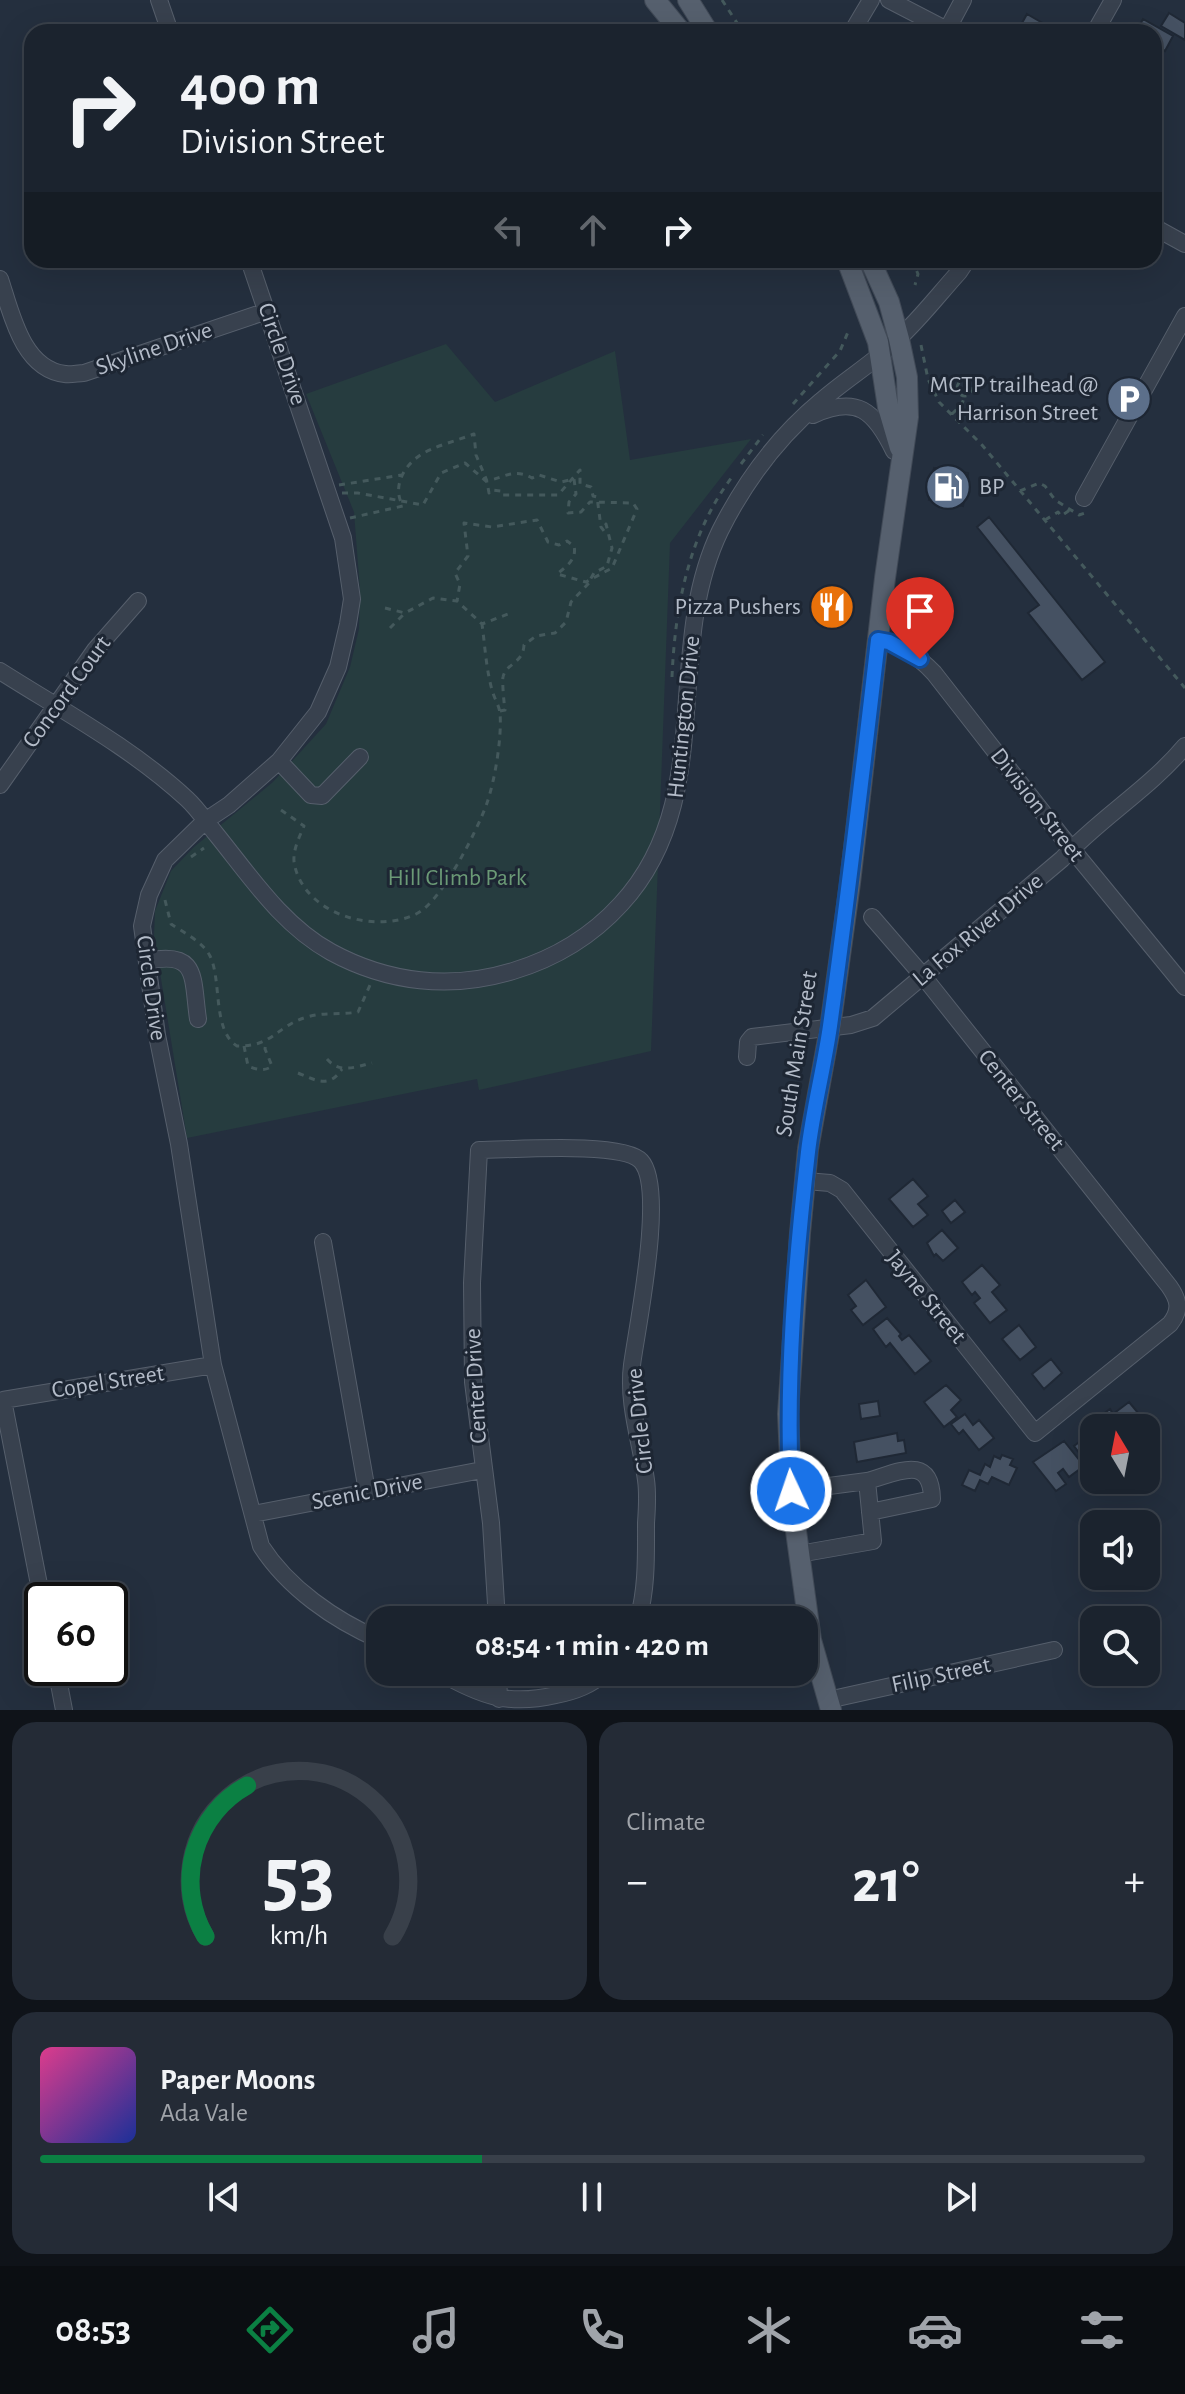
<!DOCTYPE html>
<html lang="en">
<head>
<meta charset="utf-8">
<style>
	:root { --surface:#1b232e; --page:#242b36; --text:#f1f3f6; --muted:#a0a4aa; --line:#39404a; --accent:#0b8043 }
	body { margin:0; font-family:"Alegreya Sans",sans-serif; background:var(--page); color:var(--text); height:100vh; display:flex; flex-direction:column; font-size:30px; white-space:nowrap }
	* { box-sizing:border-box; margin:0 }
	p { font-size:26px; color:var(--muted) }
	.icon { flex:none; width:44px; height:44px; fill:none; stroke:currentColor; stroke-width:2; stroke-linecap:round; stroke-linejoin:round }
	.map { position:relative; height:1710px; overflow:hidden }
	.sheet { display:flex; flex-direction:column; gap:12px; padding:12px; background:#0f1319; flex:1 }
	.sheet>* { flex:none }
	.banner { position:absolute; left:24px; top:24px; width:1138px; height:244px; border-radius:24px; box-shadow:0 8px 32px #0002,0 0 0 2px var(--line); background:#1b232e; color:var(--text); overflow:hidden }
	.needle { width:52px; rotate:350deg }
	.fabs { position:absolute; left:1080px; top:1414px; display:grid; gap:16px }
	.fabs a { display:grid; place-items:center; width:80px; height:80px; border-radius:16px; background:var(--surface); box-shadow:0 8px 32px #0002,0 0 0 2px var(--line); font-size:40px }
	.speed { position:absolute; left:24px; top:1582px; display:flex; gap:16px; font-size:40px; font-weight:700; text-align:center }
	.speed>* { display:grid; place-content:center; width:104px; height:104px; border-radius:50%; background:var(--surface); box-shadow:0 8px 32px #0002,0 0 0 2px var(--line); line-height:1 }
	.speed .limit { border:4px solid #111; border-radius:12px; background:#fff; color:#111 }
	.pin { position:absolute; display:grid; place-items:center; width:68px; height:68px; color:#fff; margin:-82px -34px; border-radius:50% 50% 50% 0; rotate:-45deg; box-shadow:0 0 8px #0007 }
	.pin .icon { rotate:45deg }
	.me { position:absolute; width:88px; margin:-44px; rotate:357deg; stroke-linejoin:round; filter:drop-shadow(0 0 6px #0008) }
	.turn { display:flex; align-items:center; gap:28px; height:168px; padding:0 24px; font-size:36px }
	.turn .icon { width:104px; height:104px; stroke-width:2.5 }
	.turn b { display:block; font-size:56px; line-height:68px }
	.lanes { display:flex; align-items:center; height:76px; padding:0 24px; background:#0003; justify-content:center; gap:40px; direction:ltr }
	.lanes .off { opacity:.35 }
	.big { font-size:60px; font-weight:600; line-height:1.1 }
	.sheet .tile { flex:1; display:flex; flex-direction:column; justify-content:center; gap:12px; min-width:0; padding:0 28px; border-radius:24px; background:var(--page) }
	.sheet .dial { align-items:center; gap:0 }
	.dial svg { height:208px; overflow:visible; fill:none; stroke:var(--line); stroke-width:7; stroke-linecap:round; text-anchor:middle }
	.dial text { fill:var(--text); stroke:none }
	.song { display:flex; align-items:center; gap:24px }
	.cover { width:96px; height:96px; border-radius:12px; background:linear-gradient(135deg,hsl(330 70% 55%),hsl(230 70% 35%)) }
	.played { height:8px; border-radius:4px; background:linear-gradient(90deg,var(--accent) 40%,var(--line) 40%) }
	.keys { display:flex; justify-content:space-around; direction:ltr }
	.heat { display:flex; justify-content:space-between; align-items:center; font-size:44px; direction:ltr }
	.sheet .tiles { flex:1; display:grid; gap:12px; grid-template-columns:1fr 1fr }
	.tile:last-child { grid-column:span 2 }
	.trip { position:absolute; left:366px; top:1606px; width:452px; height:80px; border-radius:24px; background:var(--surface); box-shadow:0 8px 32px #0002,0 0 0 2px var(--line); font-weight:600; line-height:80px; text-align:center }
	.menu { display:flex; height:128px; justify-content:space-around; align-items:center; background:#0b0e12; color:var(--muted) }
	.menu .icon { width:56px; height:56px }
	.menu .selected { color:var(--accent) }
	.menu b { font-size:36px; color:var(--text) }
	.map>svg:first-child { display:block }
	.green { fill:#263c3f }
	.building { fill:#455162; stroke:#1f2835; stroke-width:2 }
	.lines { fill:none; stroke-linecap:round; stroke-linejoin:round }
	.minor-casing { stroke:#565f6c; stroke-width:18 }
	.major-casing { stroke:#414a57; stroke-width:22 }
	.path { stroke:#44595c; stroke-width:3; stroke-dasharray:6 6; stroke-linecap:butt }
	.minor { stroke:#38414e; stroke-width:16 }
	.major { stroke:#56606e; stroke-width:20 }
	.route-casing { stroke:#114b97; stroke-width:20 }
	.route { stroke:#1a73e8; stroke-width:14 }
	.labels { text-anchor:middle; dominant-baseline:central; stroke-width:6; stroke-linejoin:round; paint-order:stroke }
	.street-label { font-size:24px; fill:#b4bcc9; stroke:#1d2633 }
	.poi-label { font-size:24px; fill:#b4bcc9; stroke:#1d2633; text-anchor:end }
	.park-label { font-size:24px; fill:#6b9a76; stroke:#1d2633 }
</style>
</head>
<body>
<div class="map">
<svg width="1185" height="1710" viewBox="0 0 1185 1710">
	<rect width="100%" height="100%" fill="#242f3e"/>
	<path class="green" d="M446,344L495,402L615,351L630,460L751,439L670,543L651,1051L479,1090L477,1079L187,1138L154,936L155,911L171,871L194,847L273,782L326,724L350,667L359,629L360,590L354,512L306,394Z"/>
	<path class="building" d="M1169,13L1185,23V40L1161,26Z
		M1027,14L1058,32H1017Z
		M1143,19L1173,36L1165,51L1154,44V32H1136Z
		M934,468L968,473L963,506L929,500Z
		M989,517L1105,662L1082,680L1028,613L1039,605L977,527Z
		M913,1179L928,1196L918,1204L928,1215L913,1227L889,1199Z
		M955,1200L965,1212L951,1223L942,1211Z
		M942,1230L958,1248L943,1261L936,1254L934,1256L927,1243Z
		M982,1265L1000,1285L992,1292L1007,1310L990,1323L974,1303L980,1298L975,1292L972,1295L962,1282Z
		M866,1280L886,1307L863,1325L851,1310L856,1306L848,1295Z
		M887,1318L901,1334L899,1336L902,1340L909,1335L931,1361L915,1374L890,1343L886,1347L873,1329Z
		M1019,1325L1036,1347L1020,1360L1002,1339Z
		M1051,1359L1062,1373L1044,1389L1032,1374Z
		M946,1385L961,1400L951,1410L957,1417L944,1427L924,1402Z
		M878,1401L880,1416L861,1419L859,1404Z
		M1129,1402L1139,1414L1122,1428H1106L1098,1418L1110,1409L1113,1414Z
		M965,1414L973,1425L979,1420L994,1438L979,1450L963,1430L959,1434L951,1424Z
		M1094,1431V1462L1089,1466L1074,1446Z
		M897,1433L898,1441L904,1440L906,1453L857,1462L854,1442Z
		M1064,1441L1084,1466L1069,1477L1063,1469L1058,1473L1066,1484L1056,1491L1033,1462Z
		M1002,1455L1013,1459L1010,1465L1017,1468L1009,1485L992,1477L988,1484L980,1480L975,1491L962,1485L969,1470L980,1475L985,1464L990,1467L994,1456L1000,1459Z"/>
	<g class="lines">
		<g class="minor-casing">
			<path id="minor" d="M159,0L170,32
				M889,0L947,30L963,0
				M852,32L871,0
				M1095,32L1113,0
				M1154,227L1185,244
				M249,260L343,538L352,599L348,624L338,667L318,712L279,761L229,805L205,821L165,860L149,895L142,926L157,1035L179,1144L213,1365L261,1546C288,1588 334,1620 380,1640
				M0,279C11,312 22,369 65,374C71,375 78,373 84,373L267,311
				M813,415C857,395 874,410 894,451
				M1084,498L1185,316
				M878,640C900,644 919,657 934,673L1062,837L1185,987
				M0,671C63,711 132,748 187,799C198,809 206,822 216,834C250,876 282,925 331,952C388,983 451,990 513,971C556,958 591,937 621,904C718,799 662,651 720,531C745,481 779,436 821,401C846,379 875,362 898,339C920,319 939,294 959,272L967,260
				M279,761L311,795L322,796L360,757
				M0,785L95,650L138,601
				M147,961C199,950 192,978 198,1019
				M747,1057L748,1042L752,1037L851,1025L873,1018L1062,859C1100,818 1149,789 1185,746
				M806,1181L830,1183L842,1190L1035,1433L1170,1324C1181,1310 1179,1300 1169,1286L923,976L872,917
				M323,1242L367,1491
				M867,1481C897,1473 931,1453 932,1499L870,1512
				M791,1491L867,1481L873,1541L799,1554
				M253,1514L482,1470
				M42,1600L3,1400L213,1365
				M497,1620L491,1523L473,1382L472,1283L479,1150C510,1150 623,1141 641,1161C666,1188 637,1327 632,1365C627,1403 641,1443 646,1480C648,1494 647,1509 646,1523C646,1556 647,1588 638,1620
				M56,1668L64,1710
				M439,1672C481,1696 508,1706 556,1695C576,1691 591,1685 606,1672
				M498,1672L499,1699
				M828,1700L1054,1650"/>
		</g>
		<g class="major-casing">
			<path id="major" d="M655,0L681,32
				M688,0L708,32
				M847,260L878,342L888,407L900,448
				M831,1710L811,1640L792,1502L788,1414L800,1233L808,1149L830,1028L850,883L885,578L908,417L907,377L899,339L889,302L870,260"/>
		</g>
		<path class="path" d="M722,0L743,32
			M912,260L918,274L915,285
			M921,345L928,379L939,402L982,445L1185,688
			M957 388a8 8 0 1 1 16 0a8 8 0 1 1-16 0Z
			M793,404L840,351L848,332
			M952,414L962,404L964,398
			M741,464L763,435
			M339,485L402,475
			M1020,491L1039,483L1045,486L1055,500L1079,515L1085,513
			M342,493H358L423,505L441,473L465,463L487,482L489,493L491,490L501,491L502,495H558L580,470V484L591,487L593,496L597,497L601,527L604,531L606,524L612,548L607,566L594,573L590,580
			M350,518L403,506C392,488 403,467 419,456C431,447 459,440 474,434L476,455L487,481C505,477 515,468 532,478L539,475L561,482L574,479L576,494L569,502L568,513L581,512L590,502L633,503L637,509L612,568L586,582L557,574C567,566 577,559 574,546L567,541L559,545L548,542L537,520L492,527L464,523L468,556L455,573L460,584L457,601
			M1045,520L1058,512L1061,516L1070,510
			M385,608L405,613L433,598L457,601L482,624L508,614
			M390,628L405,613
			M672,677C675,606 689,534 732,477
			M500,711L505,710C504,704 502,681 503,677C506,663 523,664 524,645L536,636L555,633L566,622L571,602L589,583
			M281,810L304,826C299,838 291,853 295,867C307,915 375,934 416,914C441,903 478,829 487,803C495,780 502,737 500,713C499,705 494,698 492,690C486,668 485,646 482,624
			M191,857L204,848
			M165,900L171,924C183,932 203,942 210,956C222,980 212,1030 237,1046C273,1047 276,1026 307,1017C323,1012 341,1015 358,1012L370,985
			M244,1046L248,1066C255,1069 265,1072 272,1066L265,1049L266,1042
			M327,1059C340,1074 355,1067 372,1063
			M298,1073C315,1080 329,1089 342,1069"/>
		<use href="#minor" class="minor"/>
		<use href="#major" class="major"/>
	</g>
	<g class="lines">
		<g class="route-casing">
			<path id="route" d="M791,1491C786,1377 795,1264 808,1152C813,1109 824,1068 830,1026C848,897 863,769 878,640L889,642L920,659"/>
		</g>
		<use href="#route" class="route"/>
	</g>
	<defs>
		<g id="parking-disc" transform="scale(2.3)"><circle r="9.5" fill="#5c6f8a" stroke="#1d2633"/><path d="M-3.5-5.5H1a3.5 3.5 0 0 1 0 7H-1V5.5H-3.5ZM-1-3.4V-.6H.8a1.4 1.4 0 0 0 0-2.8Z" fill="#fff"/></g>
		<g id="fuel-disc" transform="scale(2.3)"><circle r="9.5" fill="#5c6f8a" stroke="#1d2633"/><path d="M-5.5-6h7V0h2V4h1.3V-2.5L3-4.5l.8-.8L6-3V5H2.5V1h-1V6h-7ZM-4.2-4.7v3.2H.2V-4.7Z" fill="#fff"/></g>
		<g id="restaurant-disc" transform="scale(2.3)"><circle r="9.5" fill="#e8710a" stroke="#1d2633"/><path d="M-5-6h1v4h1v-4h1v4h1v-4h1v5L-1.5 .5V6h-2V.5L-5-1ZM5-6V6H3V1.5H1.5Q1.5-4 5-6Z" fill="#fff"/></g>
	</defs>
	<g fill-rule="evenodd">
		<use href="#parking-disc" x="1129" y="399"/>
		<use href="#fuel-disc" x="948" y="487"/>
		<use href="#restaurant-disc" x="832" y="607"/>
	</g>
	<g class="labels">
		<g class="street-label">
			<text transform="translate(154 349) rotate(-19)">Skyline Drive</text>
			<text transform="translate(282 354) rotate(71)">Circle Drive</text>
			<text transform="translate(67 692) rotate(-54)">Concord Court</text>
			<text transform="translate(684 717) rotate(-84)">Huntington Drive</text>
			<text transform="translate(1037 805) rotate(52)">Division Street</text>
			<text transform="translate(978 930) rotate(-40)">La Fox River Drive</text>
			<text transform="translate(151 988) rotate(82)">Circle Drive</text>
			<text transform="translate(797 1054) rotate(-81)">South Main Street</text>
			<text transform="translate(1021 1100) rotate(51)">Center Street</text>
			<text transform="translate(926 1297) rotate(51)">Jayne Street</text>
			<text transform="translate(108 1382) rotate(-9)">Copel Street</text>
			<text transform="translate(476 1386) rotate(-93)">Center Drive</text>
			<text transform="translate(640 1421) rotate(-96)">Circle Drive</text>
			<text transform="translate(367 1492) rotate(-11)">Scenic Drive</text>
			<text transform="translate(941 1675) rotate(-12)">Filip Street</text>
		</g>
		<g class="poi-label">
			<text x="1098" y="385">MCTP trailhead @<tspan x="1098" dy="28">Harrison Street</tspan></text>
			<text x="979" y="487" text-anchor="start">BP</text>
			<text x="801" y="607">Pizza Pushers</text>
		</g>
		<g class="park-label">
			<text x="457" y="878">Hill Climb Park</text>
		</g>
	</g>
</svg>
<div class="fabs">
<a><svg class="needle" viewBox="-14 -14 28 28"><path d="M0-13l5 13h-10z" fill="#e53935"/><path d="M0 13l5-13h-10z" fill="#a0a4aa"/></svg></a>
<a><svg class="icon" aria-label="sound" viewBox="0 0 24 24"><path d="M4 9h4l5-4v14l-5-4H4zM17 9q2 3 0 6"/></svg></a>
<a><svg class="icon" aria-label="search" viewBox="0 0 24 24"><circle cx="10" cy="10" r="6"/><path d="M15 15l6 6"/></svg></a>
</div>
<div class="speed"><div class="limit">60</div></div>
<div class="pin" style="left:920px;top:659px;background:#d93025"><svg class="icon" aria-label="arrive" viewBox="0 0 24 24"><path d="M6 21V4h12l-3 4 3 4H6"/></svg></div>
<svg class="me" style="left:791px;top:1491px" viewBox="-20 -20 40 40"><circle r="17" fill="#1a73e8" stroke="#fff" stroke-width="3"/><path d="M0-11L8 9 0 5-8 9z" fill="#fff"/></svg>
<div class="trip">08:54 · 1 min · 420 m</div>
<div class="banner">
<div class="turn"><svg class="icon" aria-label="right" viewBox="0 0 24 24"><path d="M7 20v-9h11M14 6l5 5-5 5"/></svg><div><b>400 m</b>Division Street</div></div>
<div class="lanes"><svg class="icon off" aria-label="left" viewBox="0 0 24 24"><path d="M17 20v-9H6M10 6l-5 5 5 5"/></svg><svg class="icon off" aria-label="ahead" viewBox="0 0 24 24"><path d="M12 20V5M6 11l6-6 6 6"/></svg><svg class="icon" aria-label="right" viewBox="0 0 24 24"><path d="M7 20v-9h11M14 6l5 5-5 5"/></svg></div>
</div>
</div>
<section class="sheet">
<div class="tiles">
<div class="tile dial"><svg viewBox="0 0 100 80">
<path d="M14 69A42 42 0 1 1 86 69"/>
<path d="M14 69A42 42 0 0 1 30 11" stroke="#0b8043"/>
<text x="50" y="56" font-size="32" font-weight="700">53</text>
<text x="50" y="72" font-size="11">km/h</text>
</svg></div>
<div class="tile"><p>Climate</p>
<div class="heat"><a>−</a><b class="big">21°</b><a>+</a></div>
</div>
<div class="tile">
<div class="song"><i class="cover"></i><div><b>Paper Moons</b><p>Ada Vale</p></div></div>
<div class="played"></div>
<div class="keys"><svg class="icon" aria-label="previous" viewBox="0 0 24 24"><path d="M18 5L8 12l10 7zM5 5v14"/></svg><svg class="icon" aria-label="pause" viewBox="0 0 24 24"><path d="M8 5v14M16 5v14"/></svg><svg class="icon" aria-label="next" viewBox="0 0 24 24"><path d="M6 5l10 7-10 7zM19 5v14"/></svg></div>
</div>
</div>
</section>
<nav class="menu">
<b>08:53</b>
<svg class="icon selected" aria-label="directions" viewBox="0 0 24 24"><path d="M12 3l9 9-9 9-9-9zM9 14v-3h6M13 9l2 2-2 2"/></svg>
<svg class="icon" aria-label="music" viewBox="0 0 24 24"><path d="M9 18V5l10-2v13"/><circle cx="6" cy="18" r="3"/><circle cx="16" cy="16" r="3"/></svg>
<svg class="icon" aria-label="phone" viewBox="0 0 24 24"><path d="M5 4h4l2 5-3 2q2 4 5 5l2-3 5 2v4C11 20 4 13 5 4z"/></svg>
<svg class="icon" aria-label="climate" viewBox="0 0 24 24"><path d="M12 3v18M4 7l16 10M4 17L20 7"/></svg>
<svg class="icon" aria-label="car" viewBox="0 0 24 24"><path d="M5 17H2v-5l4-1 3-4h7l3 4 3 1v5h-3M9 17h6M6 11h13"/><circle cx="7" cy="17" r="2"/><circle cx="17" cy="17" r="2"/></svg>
<svg class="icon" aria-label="filters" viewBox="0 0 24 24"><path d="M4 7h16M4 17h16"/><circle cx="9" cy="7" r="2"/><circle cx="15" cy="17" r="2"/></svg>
</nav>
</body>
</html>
